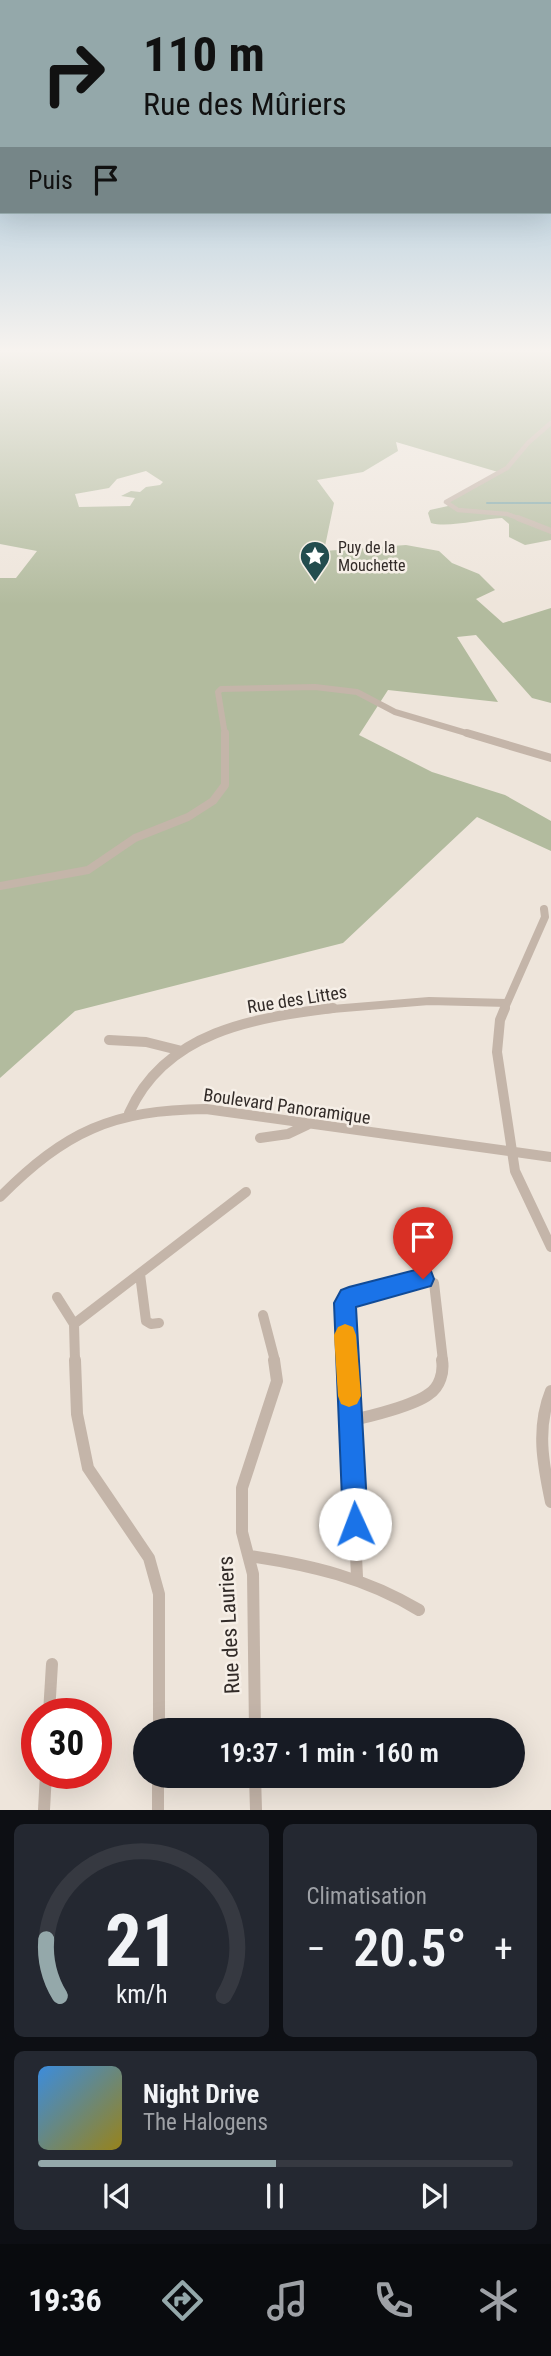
<!DOCTYPE html>
<html lang="fr">
<head>
<meta charset="utf-8">
<style>
	:root { --surface:#171b24; --page:#242831; --text:#f1f3f6; --muted:#9ea1a6; --line:#363941; --accent:#94a8aa }
	body { margin:0; font-family:"Roboto Condensed",sans-serif; background:var(--page); color:var(--text); height:100vh; display:flex; flex-direction:column; font-size:26px; white-space:nowrap }
	* { box-sizing:border-box; margin:0 }
	p { font-size:23px; color:var(--muted) }
	.icon { flex:none; width:38px; height:38px; fill:none; stroke:currentColor; stroke-width:2; stroke-linecap:round; stroke-linejoin:round }
	.map { position:relative; height:1810px; overflow:hidden }
	.panel { display:flex; flex-direction:column; gap:14px; padding:14px; background:#0d0f14; flex:1 }
	.panel>* { flex:none }
	.top-card { position:absolute; left:0px; top:0px; width:551px; height:214px; box-shadow:0 7px 28px #0002; background:#94a8aa; color:#111; overflow:hidden }
	.speed { position:absolute; left:21px; top:1698px; display:flex; gap:14px; font-size:35px; font-weight:700; text-align:center }
	.speed>* { display:grid; place-content:center; width:91px; height:91px; border-radius:50%; background:var(--surface); box-shadow:0 7px 28px #0002; line-height:1 }
	.speed .limit { border:10px solid #d22; background:#fff; color:#111 }
	.pin { position:absolute; display:grid; place-items:center; width:60px; height:60px; color:#fff; margin:-72px -30px; border-radius:50% 50% 50% 0; rotate:-45deg; box-shadow:0 0 7px #0007 }
	.pin .icon { rotate:45deg }
	.me { position:absolute; width:77px; margin:-38px; rotate:358deg; stroke-linejoin:round; filter:drop-shadow(0 0 5px #0008) }
	.turn { display:flex; align-items:center; gap:24px; height:147px; padding:0 28px; font-size:32px }
	.turn .icon { width:91px; height:91px; stroke-width:2.5 }
	.turn b { display:block; font-size:49px; line-height:60px }
	.then { display:flex; align-items:center; height:66px; padding:0 28px; background:#0003; gap:14px; font-size:26px }
	.big { font-size:52px; font-weight:600; line-height:1.1 }
	.panel .card { flex:1; display:flex; flex-direction:column; justify-content:center; gap:10px; min-width:0; padding:0 24px; border-radius:10px; background:var(--page) }
	.panel .dial { align-items:center; gap:0 }
	.dial svg { height:182px; overflow:visible; fill:none; stroke:var(--line); stroke-width:7; stroke-linecap:round; text-anchor:middle }
	.dial text { fill:var(--text); stroke:none }
	.song { display:flex; align-items:center; gap:21px }
	.cover { width:84px; height:84px; border-radius:10px; background:linear-gradient(135deg,hsl(210 70% 55%),hsl(50 70% 35%)) }
	.played { height:7px; border-radius:4px; background:linear-gradient(90deg,var(--accent) 50%,var(--line) 50%) }
	.keys { display:flex; justify-content:space-around; direction:ltr }
	.heat { display:flex; justify-content:space-between; align-items:center; font-size:38px; direction:ltr }
	.panel .tiles { flex:1; display:grid; gap:14px; grid-template-columns:1fr 1fr }
	.card:last-child { grid-column:span 2 }
	.trip { position:absolute; left:133px; top:1718px; width:392px; height:70px; border-radius:35px; background:var(--surface); box-shadow:0 7px 28px #0002; font-weight:600; line-height:70px; text-align:center }
	.menu { display:flex; height:112px; justify-content:space-around; align-items:center; background:#090b0e; color:var(--muted) }
	.menu .icon { width:49px; height:49px }
	.menu .active { color:var(--accent) }
	.menu b { font-size:32px; color:var(--text) }
	.map>svg:first-child { display:block }
	.green { fill:#b2bb9e; fill-rule:evenodd }
	.lines { fill:none; stroke-linecap:round; stroke-linejoin:round }
	.stream { stroke:#7ea6a7; stroke-width:2 }
	.minor-far4 { stroke:#c4b5a9; stroke-width:4.5 }
	.minor-far3 { stroke:#c4b5a9; stroke-width:6 }
	.minor-far2 { stroke:#c4b5a9; stroke-width:8 }
	.minor-far1 { stroke:#c4b5a9; stroke-width:10 }
	.minor { stroke:#c4b5a9; stroke-width:12 }
	.route { fill:#1a73e8; stroke:#114b97; stroke-width:2 }
	.slow { fill:#f59e0b }
	.labels { text-anchor:middle; dominant-baseline:central; stroke-width:5; stroke-linejoin:round; paint-order:stroke }
	.far-poi-label { font-size:16px; fill:#322b28; stroke:#f6efe7; text-anchor:start }
	.street-label { font-size:18px; fill:#322b28; stroke:#f6efe7 }
	.near-street-label { font-size:21px; fill:#322b28; stroke:#f6efe7 }
</style>
</head>
<body>
<div class="map">
<svg width="551" height="1810" viewBox="0 0 551 1810">
	<rect width="100%" height="100%" fill="#eee5db"/>
	<path class="green" d="M0,351H551V540L525,545L509,537V524L502,518C481,519 448,528 431,523L428,513L430,510L448,506L446,502L498,472L396,442L398,451L363,472L317,480L334,503L324,551L406,545L439,551L452,563L479,574L495,590L476,599L503,623L551,608V703L532,698L476,635L457,637L498,702L388,690L359,735L432,772L505,795L551,821V851L477,817L343,943L75,1011L0,1078V578H16L37,551L0,544ZM146,471L163,482L160,485L146,487L140,492L131,491L121,496L135,498L130,506L79,507L75,494L109,488L117,479Z"/>
	<g class="lines">
		<path class="stream" d="M487,503H551"/>
		<path class="minor-far4" d="M523,520L507,514L458,510L446,502L507,468L528,443L551,423"/>
		<path class="minor-far3" d="M518,518L551,531
			M225,735L218,692L221,689L315,687L357,692L395,712L473,735"/>
		<path class="minor-far2" d="M467,733L551,758
			M0,886L88,870L135,838L188,817L213,801L225,785V733
			M320,1010L429,1001L507,1003
			M504,1010L545,917L544,909"/>
		<path class="minor-far1" d="M505,1008L500,1020L497,1052L515,1171L551,1247
			M109,1040L146,1042L182,1051
			M129,1113C166,1031 254,1018 333,1008
			M260,1138L288,1134L307,1125
			M0,1197C66,1131 112,1110 206,1109L551,1157
			M140,1274L146,1321L151,1324L159,1323
			M57,1297L74,1324
			M263,1315L275,1361
			M75,1361L74,1324L246,1192
			M348,1361L345,1303L349,1298L423,1279L434,1283L443,1361"/>
		<path class="minor" d="M75,1360L77,1414L88,1468L149,1558L159,1594V1731
			M347,1360L357,1577
			M551,1391C536,1428 543,1464 551,1502
			M351,1420C369,1417 415,1405 429,1394C440,1387 444,1372 442,1360
			M250,1556C311,1565 366,1578 419,1610
			M49,1713L52,1664
			M255,1731L253,1574L242,1532V1488L277,1381L274,1360
			M158,1776V1810
			M255,1776L256,1810
			M44,1810L46,1773"/>
	</g>
	<linearGradient id="sky" x2="0" y2="1"><stop stop-color="#7daece"/><stop offset="0.58" stop-color="#f7f3ef"/><stop offset="1" stop-color="#f7f3ef" stop-opacity="0"/></linearGradient>
	<rect width="551" height="605" fill="url(#sky)"/>
	<path class="route" d="M423,1268L431,1271L434,1279L431,1286L356,1307L368,1524L364,1533L355,1536L347,1533L343,1524L334,1303L341,1290L349,1287Z"/>
	<path class="slow" d="M345,1324L353,1327L356,1335L361,1396L357,1404L349,1407L341,1404L338,1396L334,1335L338,1327Z"/>
	<defs>
		<g id="sight-pin" transform="scale(1.575)"><path d="M0 17L-7.5 6A9.5 9.5 0 1 1 7.5 6Z" fill="#234c4e" stroke="#f6efe7"/><path d="M0-6L1.8-2.2L6-1.7L2.9 1.2L3.7 5.4L0 3.3L-3.7 5.4L-2.9 1.2L-6-1.7L-1.8-2.2Z" fill="#fff"/></g>
	</defs>
	<g fill-rule="evenodd">
		<use href="#sight-pin" x="315" y="556"/>
	</g>
	<g class="labels">
		<g class="far-poi-label">
			<text x="338" y="547">Puy de la<tspan x="338" dy="18">Mouchette</tspan></text>
		</g>
		<g class="street-label">
			<text transform="translate(297 999) rotate(-9)">Rue des Littes</text>
			<text transform="translate(287 1106) rotate(8)">Boulevard Panoramique</text>
		</g>
		<g class="near-street-label">
			<text transform="translate(229 1625) rotate(-93)">Rue des Lauriers</text>
		</g>
	</g>
</svg>
<div class="speed"><div class="limit">30</div></div>
<div class="pin" style="left:423px;top:1279px;background:#d93025"><svg class="icon" aria-label="arrive" viewBox="0 0 24 24"><path d="M6 21V4h12l-3 4 3 4H6"/></svg></div>
<svg class="me" style="left:355px;top:1524px" viewBox="-20 -20 40 40"><circle r="19" fill="#fff"/><path d="M0-13L10 11 0 6-10 11z" fill="#1a73e8"/></svg>
<div class="trip">19:37 · 1 min · 160 m</div>
<div class="top-card">
<div class="turn"><svg class="icon" aria-label="right" viewBox="0 0 24 24"><path d="M7 20v-9h11M14 6l5 5-5 5"/></svg><div><b>110 m</b>Rue des Mûriers</div></div>
<div class="then">Puis<svg class="icon" aria-label="arrive" viewBox="0 0 24 24"><path d="M6 21V4h12l-3 4 3 4H6"/></svg></div>
</div>
</div>
<section class="panel">
<div class="tiles">
<div class="card dial"><svg viewBox="0 0 100 80">
<path d="M14 69A42 42 0 1 1 86 69"/>
<path d="M14 69A42 42 0 0 1 8 44" stroke="#94a8aa"/>
<text x="50" y="56" font-size="32" font-weight="700">21</text>
<text x="50" y="72" font-size="11">km/h</text>
</svg></div>
<div class="card"><p>Climatisation</p>
<div class="heat"><a>−</a><b class="big">20.5°</b><a>+</a></div>
</div>
<div class="card">
<div class="song"><i class="cover"></i><div><b>Night Drive</b><p>The Halogens</p></div></div>
<div class="played"></div>
<div class="keys"><svg class="icon" aria-label="previous" viewBox="0 0 24 24"><path d="M18 5L8 12l10 7zM5 5v14"/></svg><svg class="icon" aria-label="pause" viewBox="0 0 24 24"><path d="M8 5v14M16 5v14"/></svg><svg class="icon" aria-label="next" viewBox="0 0 24 24"><path d="M6 5l10 7-10 7zM19 5v14"/></svg></div>
</div>
</div>
</section>
<nav class="menu">
<b>19:36</b>
<svg class="icon active" aria-label="directions" viewBox="0 0 24 24"><path d="M12 3l9 9-9 9-9-9zM9 14v-3h6M13 9l2 2-2 2"/></svg>
<svg class="icon" aria-label="music" viewBox="0 0 24 24"><path d="M9 18V5l10-2v13"/><circle cx="6" cy="18" r="3"/><circle cx="16" cy="16" r="3"/></svg>
<svg class="icon" aria-label="phone" viewBox="0 0 24 24"><path d="M5 4h4l2 5-3 2q2 4 5 5l2-3 5 2v4C11 20 4 13 5 4z"/></svg>
<svg class="icon" aria-label="climate" viewBox="0 0 24 24"><path d="M12 3v18M4 7l16 10M4 17L20 7"/></svg>
</nav>
</body>
</html>
